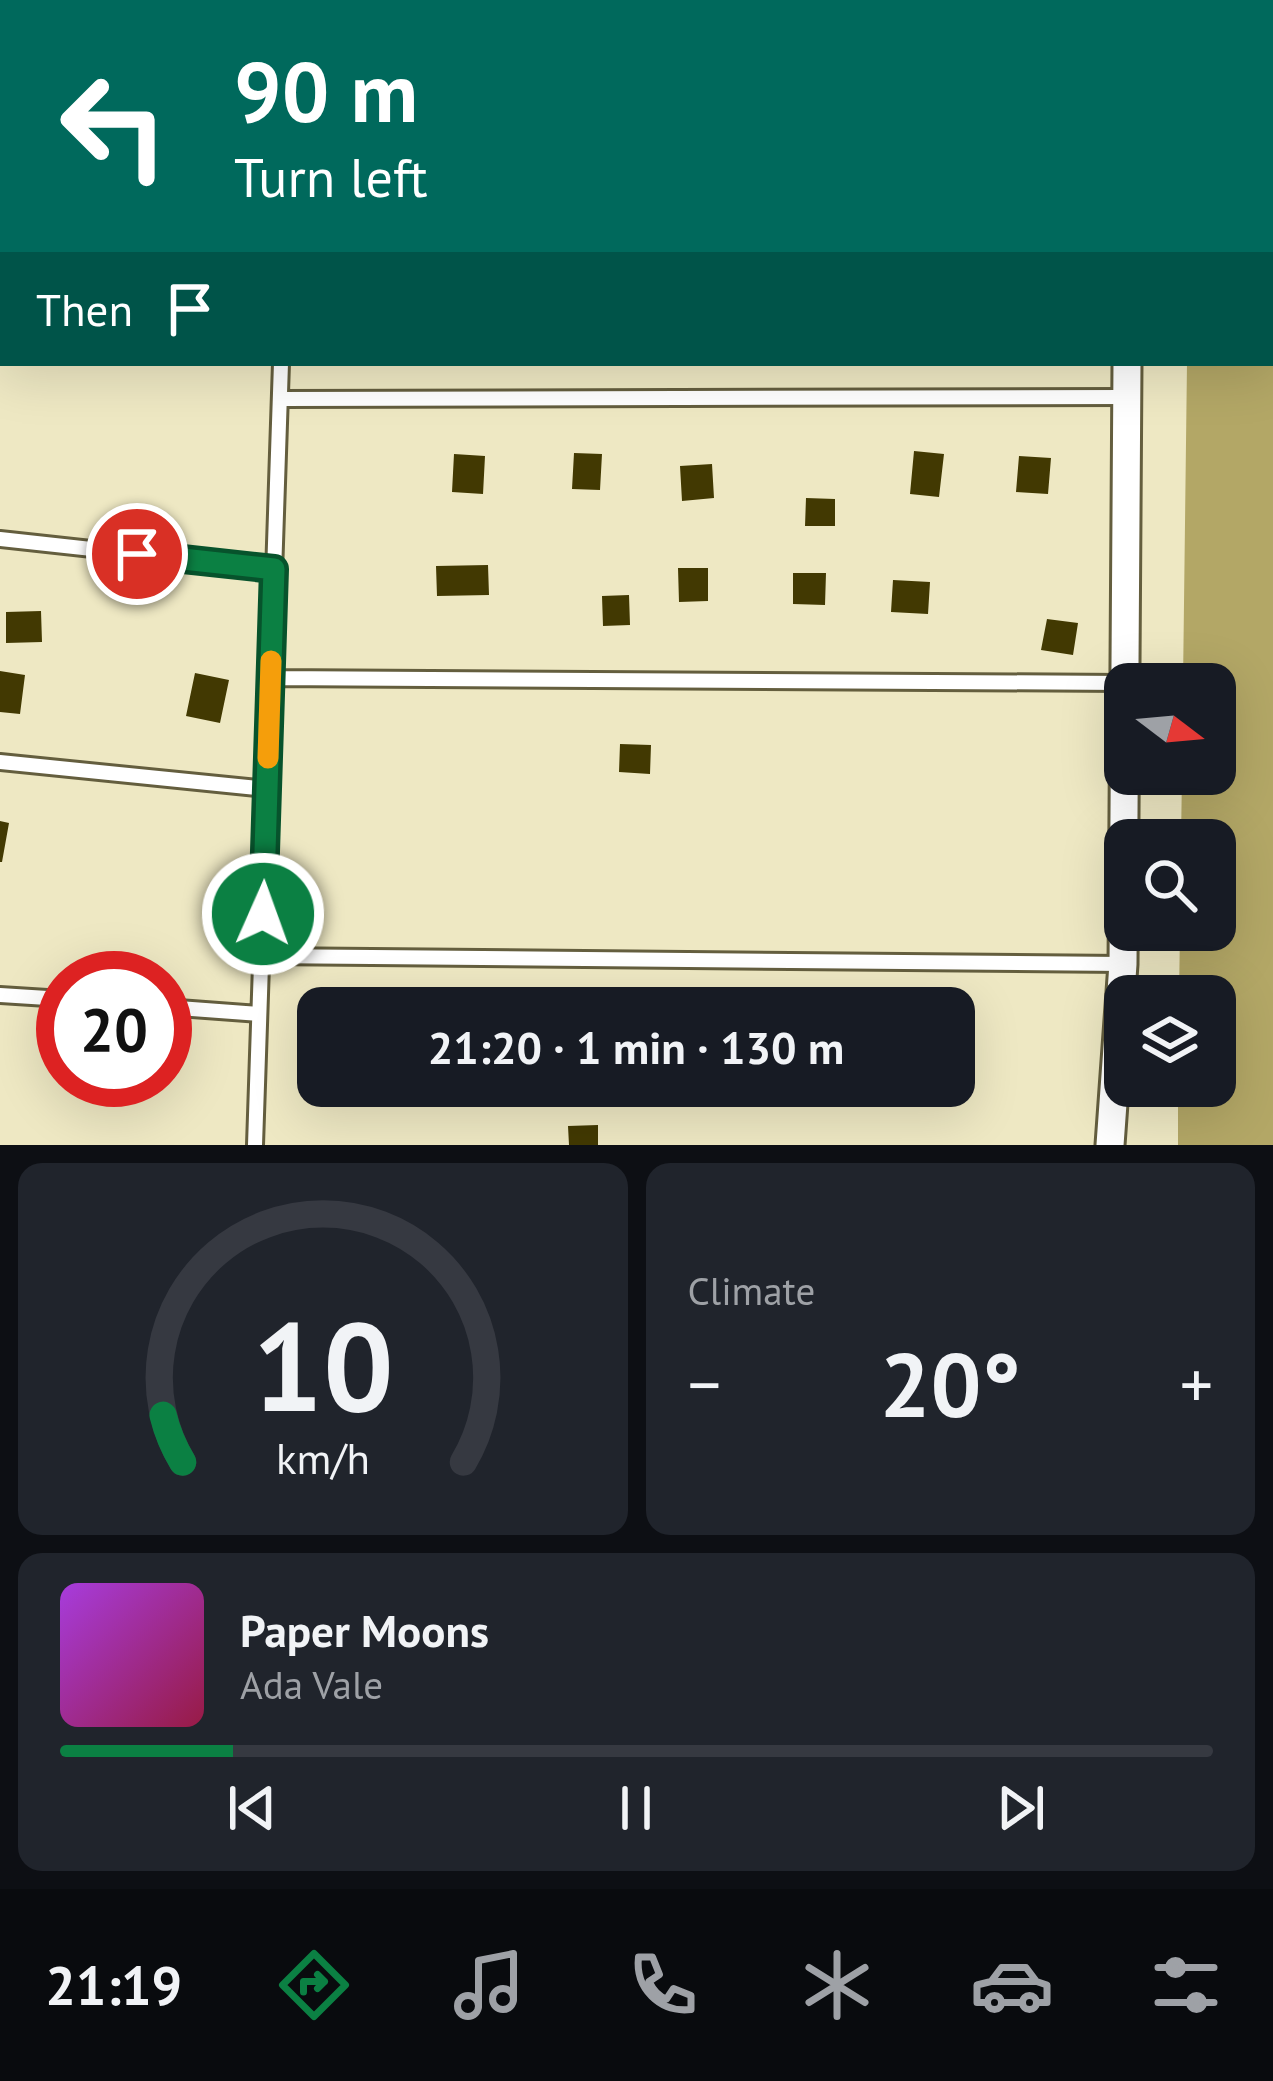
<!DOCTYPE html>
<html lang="en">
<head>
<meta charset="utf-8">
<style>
	:root { --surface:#171b24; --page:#20242c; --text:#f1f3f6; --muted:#9ea1a6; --line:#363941; --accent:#0b8043 }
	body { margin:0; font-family:"PT Sans",sans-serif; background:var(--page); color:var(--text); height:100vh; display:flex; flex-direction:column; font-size:45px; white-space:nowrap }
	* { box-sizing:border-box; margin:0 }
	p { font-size:39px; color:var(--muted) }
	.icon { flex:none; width:66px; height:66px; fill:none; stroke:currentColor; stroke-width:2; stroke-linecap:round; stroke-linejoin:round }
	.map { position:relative; height:1145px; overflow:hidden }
	.sheet { display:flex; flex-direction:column; gap:18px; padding:18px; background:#0d0f14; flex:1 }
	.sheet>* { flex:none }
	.hud { position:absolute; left:0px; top:0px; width:1275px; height:366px; box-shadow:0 12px 48px #0002; background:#00695c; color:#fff; overflow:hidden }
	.needle { width:78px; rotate:106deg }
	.tools { position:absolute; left:1104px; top:663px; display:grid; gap:24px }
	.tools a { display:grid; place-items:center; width:132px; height:132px; border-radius:24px; background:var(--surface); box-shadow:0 12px 48px #0002; font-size:60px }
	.speed { position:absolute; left:36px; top:951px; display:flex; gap:24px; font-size:60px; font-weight:700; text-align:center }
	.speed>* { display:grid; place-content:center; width:156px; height:156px; border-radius:50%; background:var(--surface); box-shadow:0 12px 48px #0002; line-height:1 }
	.speed .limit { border:18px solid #d22; background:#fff; color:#111 }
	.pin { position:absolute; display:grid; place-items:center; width:102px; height:102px; color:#fff; margin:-51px; border:6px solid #fff; border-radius:50%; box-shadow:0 3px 12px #0007 }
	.me { position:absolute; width:132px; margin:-66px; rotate:2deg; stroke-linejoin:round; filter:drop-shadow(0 0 9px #0008) }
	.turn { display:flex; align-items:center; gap:42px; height:252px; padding:0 36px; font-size:54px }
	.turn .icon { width:156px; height:156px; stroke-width:2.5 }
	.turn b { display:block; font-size:84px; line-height:102px }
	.then { display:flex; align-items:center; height:114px; padding:0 36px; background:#0003; gap:24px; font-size:45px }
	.big { font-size:90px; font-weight:700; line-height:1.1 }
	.sheet .card { flex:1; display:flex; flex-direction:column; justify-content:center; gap:18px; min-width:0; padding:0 42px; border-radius:24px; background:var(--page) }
	.sheet .dial { align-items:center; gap:0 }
	.dial svg { height:312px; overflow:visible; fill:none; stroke:var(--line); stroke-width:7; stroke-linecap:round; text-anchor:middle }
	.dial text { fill:var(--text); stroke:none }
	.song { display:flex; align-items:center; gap:36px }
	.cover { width:144px; height:144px; border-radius:18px; background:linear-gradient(135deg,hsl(280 70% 55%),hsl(340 70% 35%)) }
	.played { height:12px; border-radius:6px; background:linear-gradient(90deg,var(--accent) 15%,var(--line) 15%) }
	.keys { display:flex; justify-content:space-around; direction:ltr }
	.heat { display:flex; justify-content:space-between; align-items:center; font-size:66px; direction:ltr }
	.sheet .tiles { flex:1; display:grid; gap:18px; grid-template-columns:1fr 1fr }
	.card:last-child { grid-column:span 2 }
	.trip { position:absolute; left:297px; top:987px; width:678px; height:120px; border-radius:24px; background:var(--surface); box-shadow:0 12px 48px #0002; font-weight:700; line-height:120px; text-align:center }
	.dock { display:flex; height:192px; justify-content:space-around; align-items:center; background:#090b0e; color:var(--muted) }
	.dock .icon { width:84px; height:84px }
	.dock .on { color:var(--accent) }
	.dock b { font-size:54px; color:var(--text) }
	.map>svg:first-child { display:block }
	.forest { fill:#b3a766 }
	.building { fill:#423902 }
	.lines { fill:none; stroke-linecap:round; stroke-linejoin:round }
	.service-casing { stroke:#645e3e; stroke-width:20 }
	.minor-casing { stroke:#645e3e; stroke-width:33 }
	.service { stroke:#fff; stroke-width:14 }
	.minor { stroke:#fff; stroke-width:27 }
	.route-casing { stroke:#07532c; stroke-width:30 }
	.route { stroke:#0b8043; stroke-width:21 }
	.slow { stroke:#f59e0b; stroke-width:21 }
</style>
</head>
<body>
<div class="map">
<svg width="1273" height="1145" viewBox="0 0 1273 1145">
	<rect width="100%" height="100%" fill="#eee8c3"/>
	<path class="forest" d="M1192,0H1273V1145H1178V1086H1215V996H1179L1180,930H1215V840H1181L1182,774H1215V684H1183L1187,363H1272V3Z"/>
	<path class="building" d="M914,451L944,454L939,497L910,494Z
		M574,453L602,454L600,490L572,489Z
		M454,454L485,456L483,494L452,492Z
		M1019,456L1051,458L1048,494L1016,492Z
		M712,464L714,498L682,501L680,466Z
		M806,498L835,499V526H805Z
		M488,565L489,595L437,596L436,566Z
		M678,568H708V601L679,602Z
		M793,573H826L825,605L793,604Z
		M893,580L930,582L928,614L891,612Z
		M629,595L630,625L603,626L602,596Z
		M41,611L42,642L6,643V612Z
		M1047,619L1078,623L1073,655L1041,650Z
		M0,671L25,675L20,714L0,712Z
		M195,673L229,680L220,723L186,716Z
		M620,744L651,745L650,774L619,772Z
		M0,821L9,823L2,862H0Z
		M598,997L627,998L626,1008H597Z
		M906,1086H940L939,1097L906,1096Z
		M598,1125V1145H569L568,1126Z"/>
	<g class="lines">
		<g class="service-casing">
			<path id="service" d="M293,3V0
				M0,74L3,75
				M0,308H3
				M280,399L1127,397
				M0,539L274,569
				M271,678L1123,683
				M0,762L267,789
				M262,956L1123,964
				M0,995L63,999
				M165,1007L259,1014
				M255,1145L281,363"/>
		</g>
		<g class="minor-casing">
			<path id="minor" d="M1130,3L1131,0
				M1110,1145L1123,964L1127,363"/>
		</g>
		<use href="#service" class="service"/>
		<use href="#minor" class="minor"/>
	</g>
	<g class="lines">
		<g class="route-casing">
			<path id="route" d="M137,554L274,569L263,914"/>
		</g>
		<use href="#route" class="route"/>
		<path class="slow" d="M268,758L271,661"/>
	</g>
</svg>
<div class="tools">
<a><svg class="needle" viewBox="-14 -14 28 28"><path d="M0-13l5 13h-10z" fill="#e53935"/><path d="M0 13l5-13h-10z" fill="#9ea1a6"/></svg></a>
<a><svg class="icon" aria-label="search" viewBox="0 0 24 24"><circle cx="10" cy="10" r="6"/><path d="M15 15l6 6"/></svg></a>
<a><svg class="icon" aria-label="layers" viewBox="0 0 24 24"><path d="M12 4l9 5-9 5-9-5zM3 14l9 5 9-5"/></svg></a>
</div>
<div class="speed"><div class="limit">20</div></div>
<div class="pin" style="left:137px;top:554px;background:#d93025"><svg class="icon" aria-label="arrive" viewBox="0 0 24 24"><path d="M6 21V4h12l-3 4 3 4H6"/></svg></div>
<svg class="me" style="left:263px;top:914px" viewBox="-20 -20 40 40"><circle r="17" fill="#0b8043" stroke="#fff" stroke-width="3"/><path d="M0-11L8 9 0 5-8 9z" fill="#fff"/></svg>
<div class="trip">21:20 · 1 min · 130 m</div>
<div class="hud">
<div class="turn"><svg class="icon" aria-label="left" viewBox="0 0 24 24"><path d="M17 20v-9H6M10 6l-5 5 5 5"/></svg><div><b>90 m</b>Turn left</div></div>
<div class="then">Then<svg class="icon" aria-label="arrive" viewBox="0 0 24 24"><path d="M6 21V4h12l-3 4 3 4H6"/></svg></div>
</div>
</div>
<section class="sheet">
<div class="tiles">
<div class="card dial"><svg viewBox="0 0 100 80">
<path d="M14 69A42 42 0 1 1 86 69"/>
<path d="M14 69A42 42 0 0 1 9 57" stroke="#0b8043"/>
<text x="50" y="56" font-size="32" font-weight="700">10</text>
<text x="50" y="72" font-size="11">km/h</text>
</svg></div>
<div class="card"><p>Climate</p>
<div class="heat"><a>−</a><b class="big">20°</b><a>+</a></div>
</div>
<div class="card">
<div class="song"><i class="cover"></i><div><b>Paper Moons</b><p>Ada Vale</p></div></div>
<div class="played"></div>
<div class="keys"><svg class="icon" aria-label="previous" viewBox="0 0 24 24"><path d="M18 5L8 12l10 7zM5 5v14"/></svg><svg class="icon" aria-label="pause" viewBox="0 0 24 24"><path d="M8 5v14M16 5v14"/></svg><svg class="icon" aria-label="next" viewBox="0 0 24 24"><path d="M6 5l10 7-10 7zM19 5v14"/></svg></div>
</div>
</div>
</section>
<nav class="dock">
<b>21:19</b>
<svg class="icon on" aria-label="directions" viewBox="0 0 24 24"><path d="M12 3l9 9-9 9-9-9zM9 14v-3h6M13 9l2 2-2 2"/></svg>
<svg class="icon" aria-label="music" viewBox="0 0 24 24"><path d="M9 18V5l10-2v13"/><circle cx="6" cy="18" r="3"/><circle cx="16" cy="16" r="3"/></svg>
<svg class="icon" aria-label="phone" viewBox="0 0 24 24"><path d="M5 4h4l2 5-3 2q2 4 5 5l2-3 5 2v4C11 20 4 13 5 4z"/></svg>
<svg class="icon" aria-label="climate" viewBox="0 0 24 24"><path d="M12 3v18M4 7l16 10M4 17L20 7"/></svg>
<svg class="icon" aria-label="car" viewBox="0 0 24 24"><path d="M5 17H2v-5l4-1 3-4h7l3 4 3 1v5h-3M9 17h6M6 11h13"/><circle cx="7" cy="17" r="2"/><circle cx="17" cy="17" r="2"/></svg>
<svg class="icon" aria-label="filters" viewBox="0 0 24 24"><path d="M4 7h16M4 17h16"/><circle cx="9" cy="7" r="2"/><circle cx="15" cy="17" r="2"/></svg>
</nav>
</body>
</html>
